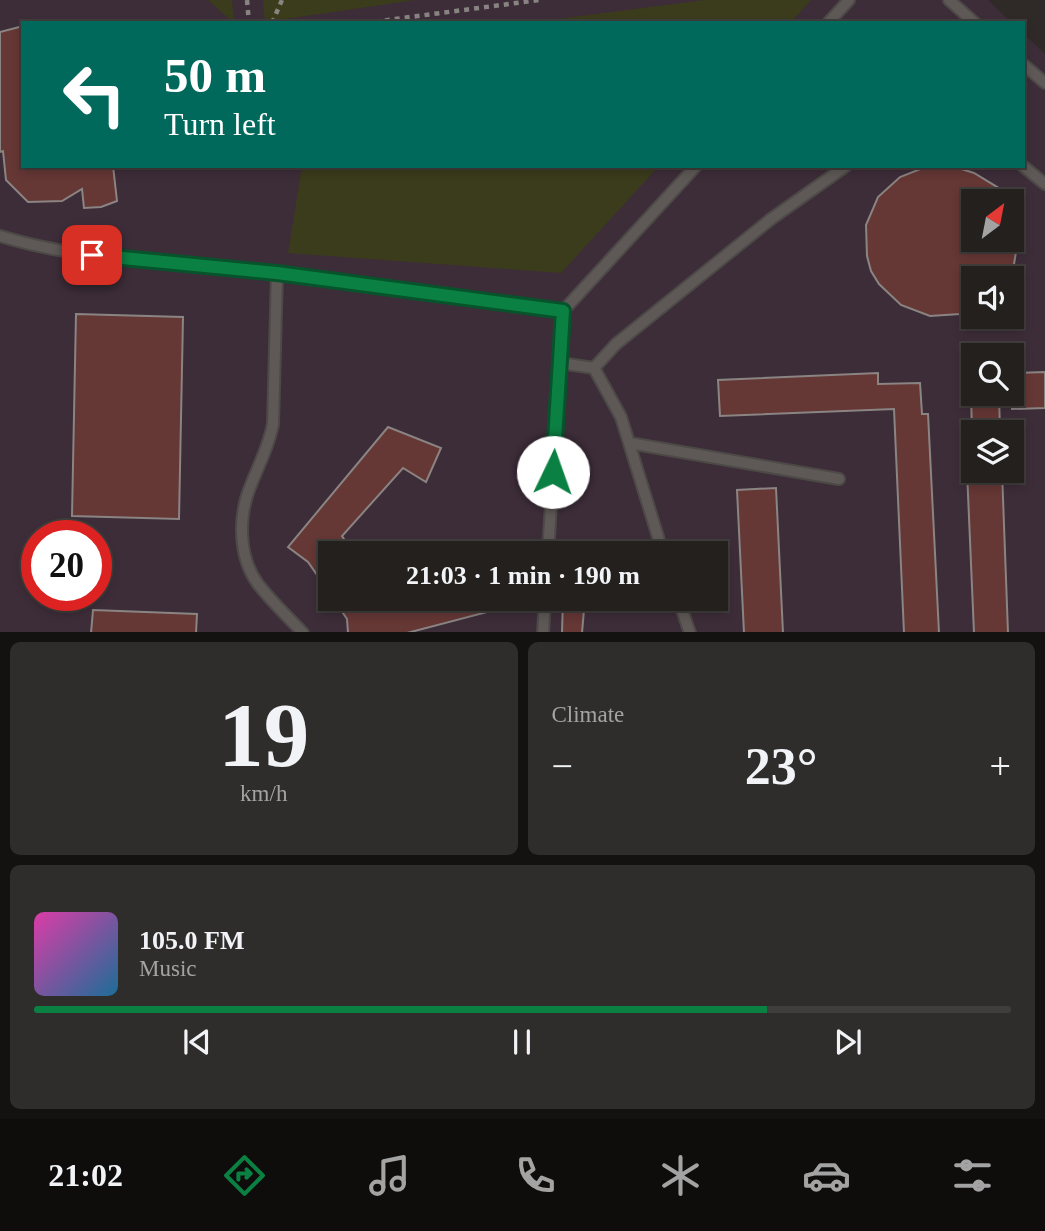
<!DOCTYPE html>
<html lang="en">
<head>
<meta charset="utf-8">
<style>
	:root { --surface:#23201e; --page:#2f2d2b; --text:#f1f3f6; --muted:#a3a3a4; --line:#403e3c; --accent:#0b8043 }
	body { margin:0; font-family:Georgia,serif; background:var(--page); color:var(--text); height:100vh; display:flex; flex-direction:column; font-size:26px; white-space:nowrap }
	* { box-sizing:border-box; margin:0 }
	p { font-size:23px; color:var(--muted) }
	.icon { flex:none; width:38px; height:38px; fill:none; stroke:currentColor; stroke-width:2; stroke-linecap:round; stroke-linejoin:round }
	.map { position:relative; height:632px; overflow:hidden }
	.details { display:flex; flex-direction:column; gap:10px; padding:10px; background:#131210; flex:1 }
	.details>* { flex:none }
	.hud { position:absolute; left:21px; top:21px; width:1004px; height:147px; border-radius:0px; box-shadow:0 4px 10px #0003,0 0 0 2px var(--line); background:#00695c; color:#fff; overflow:hidden }
	.needle { width:46px; rotate:32deg }
	.tools { position:absolute; left:961px; top:189px; display:grid; gap:14px }
	.tools a { display:grid; place-items:center; width:63px; height:63px; border-radius:0px; background:var(--surface); box-shadow:0 4px 10px #0003,0 0 0 2px var(--line); font-size:35px }
	.speed { position:absolute; left:21px; top:520px; display:flex; gap:14px; font-size:35px; font-weight:700; text-align:center }
	.speed>* { display:grid; place-content:center; width:91px; height:91px; border-radius:50%; background:var(--surface); box-shadow:0 4px 10px #0003,0 0 0 2px var(--line); line-height:1 }
	.speed .limit { border:10px solid #d22; background:#fff; color:#111 }
	.pin { position:absolute; display:grid; place-items:center; width:60px; height:60px; color:#fff; margin:-30px; border-radius:14px; box-shadow:0 4px 10px #0006 }
	.me { position:absolute; width:77px; margin:-38px; rotate:3deg; stroke-linejoin:round; filter:drop-shadow(0 0 5px #0008) }
	.turn { display:flex; align-items:center; gap:24px; height:147px; padding:0 28px; font-size:32px }
	.turn .icon { width:91px; height:91px; stroke-width:2.5 }
	.turn b { display:block; font-size:49px; line-height:60px }
	.big { font-size:52px; font-weight:600; line-height:1.1 }
	.details .tile { flex:1; display:flex; flex-direction:column; justify-content:center; gap:10px; min-width:0; padding:0 24px; border-radius:10px; background:var(--page) }
	.details .dial { align-items:center; gap:0 }
	.dial b { font-size:91px; line-height:1 }
	.song { display:flex; align-items:center; gap:21px }
	.cover { width:84px; height:84px; border-radius:10px; background:linear-gradient(135deg,hsl(320 70% 55%),hsl(200 70% 35%)) }
	.played { height:7px; border-radius:4px; background:linear-gradient(90deg,var(--accent) 75%,var(--line) 75%) }
	.keys { display:flex; justify-content:space-around; direction:ltr }
	.heat { display:flex; justify-content:space-between; align-items:center; font-size:38px; direction:ltr }
	.details .tiles { flex:1; display:grid; gap:10px; grid-template-columns:1fr 1fr }
	.tile:last-child { grid-column:span 2 }
	.trip { position:absolute; left:318px; top:541px; width:410px; height:70px; border-radius:0px; background:var(--surface); box-shadow:0 4px 10px #0003,0 0 0 2px var(--line); font-weight:600; line-height:70px; text-align:center }
	.tabs { display:flex; height:112px; justify-content:space-around; align-items:center; background:#0e0d0c; color:var(--muted) }
	.tabs .icon { width:49px; height:49px }
	.tabs .current { color:var(--accent) }
	.tabs b { font-size:32px; color:var(--text) }
	.map>svg:first-child { display:block }
	.education { fill:#3d2d39; fill-rule:evenodd }
	.green { fill:#3b3c1b }
	.building { fill:#653735; stroke:#8a8483; stroke-width:2 }
	.lines { fill:none; stroke-linecap:round; stroke-linejoin:round }
	.lane-casing { stroke:#4c4947; stroke-width:14 }
	.path { stroke:#888482; stroke-width:4.5; stroke-dasharray:5 5; stroke-linecap:butt }
	.lane { stroke:#5e5956; stroke-width:10 }
	.route-casing { stroke:#07532c; stroke-width:18 }
	.route { stroke:#0b8043; stroke-width:12 }
</style>
</head>
<body>
<div class="map">
<svg width="1045" height="633" viewBox="0 0 1045 633">
	<rect width="100%" height="100%" fill="#2f2a28"/>
	<path class="education" d="M0,0H988L1012,23H23V166H1024V34L1045,54V632H0ZM973,201H1012V240H973ZM973,278H1012V317H973ZM973,355H1012V394H973ZM973,432H1012V471H973ZM37,536H96V595H37ZM331,553H716V598H331Z"/>
	<path class="green" d="M208,0H232L234,23Z
		M263,0H415L265,22Z
		M705,0H811L790,23H527Z
		M302,166H659L561,273L288,253Z"/>
	<path class="building" d="M23,26V166H113L117,201L101,207L84,208L82,189L62,201L28,202L6,180L3,151L0,152V32Z
		M928,166H952L974,173L1020,201H973V240H1018L1014,264L1008,278H973V310L960,314L930,316L901,305L879,284L871,271L867,256L866,225L878,197L900,177Z
		M76,314L183,317L179,519L72,516Z
		M1045,372V408L1012,409V373Z
		M878,373V384L920,383L922,414H928L939,633H904L894,409L720,416L718,380Z
		M971,394H999L1000,432H972Z
		M388,427L441,448L426,482L403,468L342,536L353,553H331V595L308,562L288,547Z
		M967,471H1002L1008,633H974Z
		M776,488L783,633H744L737,490Z
		M333,598H513L514,605L407,633H348L347,619Z
		M563,598H585L582,633H562Z
		M93,610L197,614L196,633H91Z"/>
	<g class="lines">
		<g class="lane-casing">
			<path id="lane" d="M949,0L975,23
				M828,23L849,0
				M1024,65L1045,83
				M1023,166L1045,184
				M0,236C80,261 179,263 263,272C363,282 463,298 563,311L548,553
				M277,273L273,424C269,446 259,464 251,485C238,515 238,557 258,584C271,601 288,617 303,633
				M563,311L696,166
				M560,363L594,368
				M594,368L616,344L771,219L846,166
				M594,368L621,417L663,553
				M629,443L839,479
				M678,598L690,633
				M543,633L545,598"/>
		</g>
		<path class="path" d="M247,0L249,23
			M272,23L282,0
			M365,23L539,0"/>
		<use href="#lane" class="lane"/>
	</g>
	<g class="lines">
		<g class="route-casing">
			<path id="route" d="M92,255L277,273L563,311L553,472"/>
		</g>
		<use href="#route" class="route"/>
	</g>
</svg>
<div class="tools">
<a><svg class="needle" viewBox="-14 -14 28 28"><path d="M0-13l5 13h-10z" fill="#e53935"/><path d="M0 13l5-13h-10z" fill="#a3a3a4"/></svg></a>
<a><svg class="icon" aria-label="sound" viewBox="0 0 24 24"><path d="M4 9h4l5-4v14l-5-4H4zM17 9q2 3 0 6"/></svg></a>
<a><svg class="icon" aria-label="search" viewBox="0 0 24 24"><circle cx="10" cy="10" r="6"/><path d="M15 15l6 6"/></svg></a>
<a><svg class="icon" aria-label="layers" viewBox="0 0 24 24"><path d="M12 4l9 5-9 5-9-5zM3 14l9 5 9-5"/></svg></a>
</div>
<div class="speed"><div class="limit">20</div></div>
<div class="pin" style="left:92px;top:255px;background:#d93025"><svg class="icon" aria-label="arrive" viewBox="0 0 24 24"><path d="M6 21V4h12l-3 4 3 4H6"/></svg></div>
<svg class="me" style="left:553px;top:472px" viewBox="-20 -20 40 40"><circle r="19" fill="#fff"/><path d="M0-13L10 11 0 6-10 11z" fill="#0b8043"/></svg>
<div class="trip">21:03 · 1 min · 190 m</div>
<div class="hud">
<div class="turn"><svg class="icon" aria-label="left" viewBox="0 0 24 24"><path d="M17 20v-9H6M10 6l-5 5 5 5"/></svg><div><b>50 m</b>Turn left</div></div>
</div>
</div>
<section class="details">
<div class="tiles">
<div class="tile dial"><b>19</b><p>km/h</p></div>
<div class="tile"><p>Climate</p>
<div class="heat"><a>−</a><b class="big">23°</b><a>+</a></div>
</div>
<div class="tile">
<div class="song"><i class="cover"></i><div><b>105.0 FM</b><p>Music</p></div></div>
<div class="played"></div>
<div class="keys"><svg class="icon" aria-label="previous" viewBox="0 0 24 24"><path d="M18 5L8 12l10 7zM5 5v14"/></svg><svg class="icon" aria-label="pause" viewBox="0 0 24 24"><path d="M8 5v14M16 5v14"/></svg><svg class="icon" aria-label="next" viewBox="0 0 24 24"><path d="M6 5l10 7-10 7zM19 5v14"/></svg></div>
</div>
</div>
</section>
<nav class="tabs">
<b>21:02</b>
<svg class="icon current" aria-label="directions" viewBox="0 0 24 24"><path d="M12 3l9 9-9 9-9-9zM9 14v-3h6M13 9l2 2-2 2"/></svg>
<svg class="icon" aria-label="music" viewBox="0 0 24 24"><path d="M9 18V5l10-2v13"/><circle cx="6" cy="18" r="3"/><circle cx="16" cy="16" r="3"/></svg>
<svg class="icon" aria-label="phone" viewBox="0 0 24 24"><path d="M5 4h4l2 5-3 2q2 4 5 5l2-3 5 2v4C11 20 4 13 5 4z"/></svg>
<svg class="icon" aria-label="climate" viewBox="0 0 24 24"><path d="M12 3v18M4 7l16 10M4 17L20 7"/></svg>
<svg class="icon" aria-label="car" viewBox="0 0 24 24"><path d="M5 17H2v-5l4-1 3-4h7l3 4 3 1v5h-3M9 17h6M6 11h13"/><circle cx="7" cy="17" r="2"/><circle cx="17" cy="17" r="2"/></svg>
<svg class="icon" aria-label="filters" viewBox="0 0 24 24"><path d="M4 7h16M4 17h16"/><circle cx="9" cy="7" r="2"/><circle cx="15" cy="17" r="2"/></svg>
</nav>
</body>
</html>
